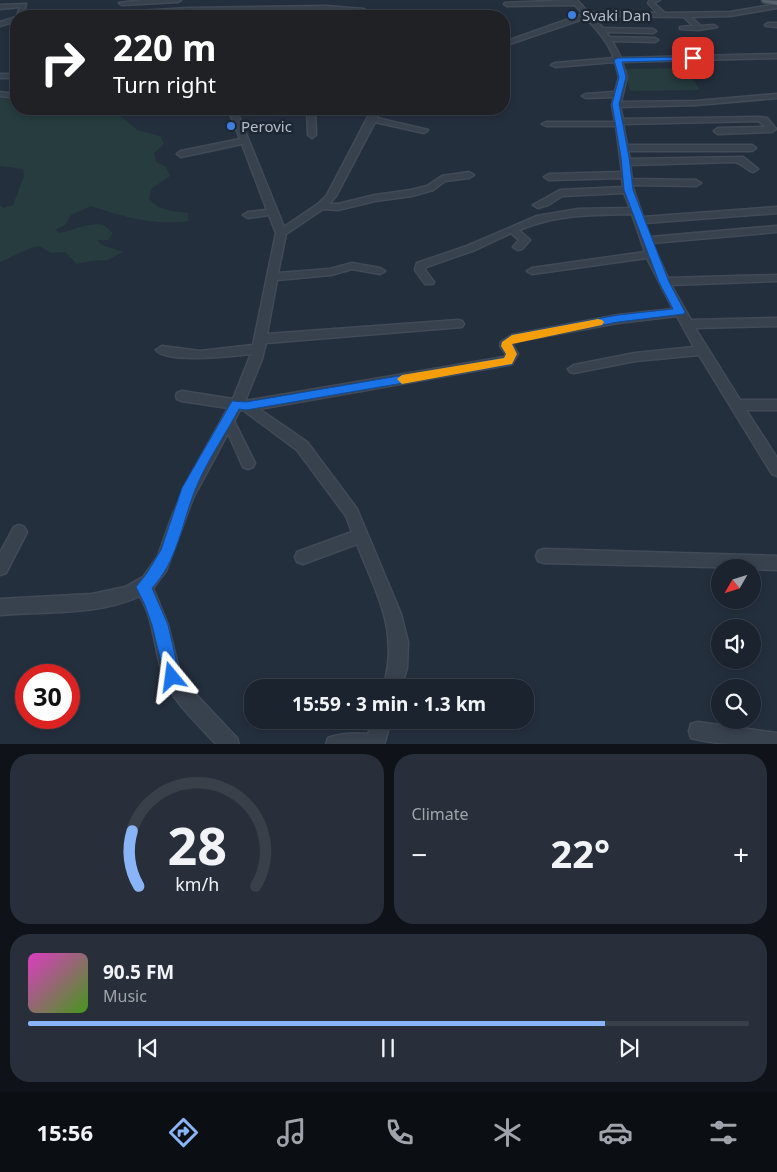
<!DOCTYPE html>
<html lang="en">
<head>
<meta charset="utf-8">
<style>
	:root { --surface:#1b232e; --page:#282f3a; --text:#f1f3f6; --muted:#a0a4aa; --line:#39404a; --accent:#8ab4f8 }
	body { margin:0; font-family:"Noto Sans",sans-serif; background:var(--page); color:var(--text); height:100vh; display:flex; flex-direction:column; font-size:19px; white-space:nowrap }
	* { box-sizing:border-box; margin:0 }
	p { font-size:16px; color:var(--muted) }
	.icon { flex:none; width:28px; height:28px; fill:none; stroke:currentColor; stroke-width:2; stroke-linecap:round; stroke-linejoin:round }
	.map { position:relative; height:744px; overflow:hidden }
	.drawer { display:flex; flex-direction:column; gap:10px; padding:10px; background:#0f1319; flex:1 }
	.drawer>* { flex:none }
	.top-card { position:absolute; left:10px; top:10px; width:500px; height:105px; border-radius:20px; box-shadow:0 2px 8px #0003,0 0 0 1px var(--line); background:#202124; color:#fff; overflow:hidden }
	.needle { width:32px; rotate:231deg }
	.tools { position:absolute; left:711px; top:559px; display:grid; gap:10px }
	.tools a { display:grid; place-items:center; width:50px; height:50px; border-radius:50%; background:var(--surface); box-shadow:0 2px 8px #0003,0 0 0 1px var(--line); font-size:25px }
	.speed { position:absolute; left:15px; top:664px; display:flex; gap:10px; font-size:25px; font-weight:700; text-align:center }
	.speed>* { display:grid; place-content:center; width:65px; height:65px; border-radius:50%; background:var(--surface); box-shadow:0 2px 8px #0003,0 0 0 1px var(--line); line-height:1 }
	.speed .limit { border:8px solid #d22; background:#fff; color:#111 }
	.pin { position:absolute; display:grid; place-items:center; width:42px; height:42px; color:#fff; margin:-21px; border-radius:10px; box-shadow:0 2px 8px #0006 }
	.me { position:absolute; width:55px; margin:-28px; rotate:344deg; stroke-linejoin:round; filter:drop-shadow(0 0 4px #0008) }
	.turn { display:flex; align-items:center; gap:18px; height:105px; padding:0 20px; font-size:22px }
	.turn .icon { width:65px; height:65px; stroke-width:2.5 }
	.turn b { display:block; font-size:35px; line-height:42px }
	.big { font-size:38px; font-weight:700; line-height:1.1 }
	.drawer .widget { flex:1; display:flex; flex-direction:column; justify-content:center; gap:8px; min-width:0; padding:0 18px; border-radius:20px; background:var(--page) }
	.drawer .dial { align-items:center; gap:0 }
	.dial svg { height:130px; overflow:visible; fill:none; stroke:var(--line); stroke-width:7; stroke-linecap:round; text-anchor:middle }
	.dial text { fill:var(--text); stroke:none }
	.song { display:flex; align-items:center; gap:15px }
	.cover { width:60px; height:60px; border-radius:8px; background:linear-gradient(135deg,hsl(310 70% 55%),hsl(100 70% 35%)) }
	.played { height:5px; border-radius:2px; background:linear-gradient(90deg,var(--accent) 80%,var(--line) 80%) }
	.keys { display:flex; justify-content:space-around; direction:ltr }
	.heat { display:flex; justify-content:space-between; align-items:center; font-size:28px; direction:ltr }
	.drawer .tiles { flex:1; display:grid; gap:10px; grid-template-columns:1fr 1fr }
	.widget:last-child { grid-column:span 2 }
	.trip { position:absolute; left:244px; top:679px; width:290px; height:50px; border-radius:20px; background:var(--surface); box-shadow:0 2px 8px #0003,0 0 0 1px var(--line); font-weight:700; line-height:50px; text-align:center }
	.tabs { display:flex; height:80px; justify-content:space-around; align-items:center; background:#0b0e12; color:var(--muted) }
	.tabs .icon { width:35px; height:35px }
	.tabs .on { color:var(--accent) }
	.tabs b { font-size:22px; color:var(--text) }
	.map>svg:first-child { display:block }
	.green { fill:#263c3f }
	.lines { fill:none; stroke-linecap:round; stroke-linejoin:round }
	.minor-casing { stroke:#414a57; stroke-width:3 }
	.major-casing { stroke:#414a57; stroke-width:3 }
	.minor { fill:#38414e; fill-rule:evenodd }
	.major { fill:#56606e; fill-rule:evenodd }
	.route { fill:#1a73e8; stroke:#114b97 }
	.slow { fill:#f59e0b }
	.shop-dot { fill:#3f7fe0; stroke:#1d2633; stroke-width:2 }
	.labels { text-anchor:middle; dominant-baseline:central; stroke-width:5; stroke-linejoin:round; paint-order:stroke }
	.far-poi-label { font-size:15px; fill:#b4bcc9; stroke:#1d2633; text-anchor:start }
</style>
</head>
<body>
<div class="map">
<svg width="777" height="745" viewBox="0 0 777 745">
	<rect width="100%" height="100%" fill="#242f3e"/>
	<path class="green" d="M684,68L700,90L630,91L624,69Z
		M0,97L16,101V109H92L122,117L137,130L160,136L164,144L154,153L156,162L166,167L170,176L151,189L149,199C159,211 173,211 188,213V221C154,226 123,217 91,206L71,215L65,225L55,230L60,233C71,231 93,221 103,225C106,226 110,231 113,233L108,240H97L102,245L123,252L108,260L90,261L77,264L65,252L51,253L39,246C24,249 14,257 0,262V205L3,208L13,205L24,176L23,169L0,166Z"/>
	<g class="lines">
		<g class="minor-casing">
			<path id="minor" d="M143,0H181L178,2L122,5L119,3Z
				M571,0H577L588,12L657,13L648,3L650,0H660L654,3L665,13L730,12L777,4V8L730,16L691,17L701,26L714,25L717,27L699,30L680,29V27L693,26L684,17L592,16L603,28L653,29L656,31L653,33L606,32L609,37L655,38L658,40L655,42L612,41L621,58L777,54V58L622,62L627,77L621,102L696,101L777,94V98L696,105L620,107L623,119L759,117L767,118L776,129L772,132L718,134L714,131L718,128L765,127L759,121L623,124L627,145H752L756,148L752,151H628L630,159L743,157L758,169L753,172C745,170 743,163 734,162L630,165L632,179L696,180L701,183L696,186L632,185L643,217L777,207V213L645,223L650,237L777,226V232L652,243L668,278L777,275V281L671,285L691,320L777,318V326L695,328L740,400H777V410H746L777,458V476L772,474L699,355L635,361L574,373L570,372L568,369L574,365L635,353L694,347L677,316L618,323L519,341L512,344L518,354L512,364L508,365L259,409L307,442L357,509L401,614L408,642L407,668L401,688H383C400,632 377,595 357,544L303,564L297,562L295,557L297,552L352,532L346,516L297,450L243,410H240L234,421L255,463L253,467L248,469L243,467L228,433L193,498L166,571L153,588L168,625L180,673L187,685L237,738L239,745H217C200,726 172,701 164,678C154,651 155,622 140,596C97,616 46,611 0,615V599L92,594L125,587L143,577L158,556L171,519L189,478L228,408L182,401L177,399L176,396L177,393L182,391L233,399L251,354C234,356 166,364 156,350L162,346L200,351L253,345L276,233L269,215L248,218L243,215L248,212L267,210L242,144L181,157L177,154L181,151L240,139L228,109H236L284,227L318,204L327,195L372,109H380L377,118L428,130L424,133L375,122L336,196L329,204H338L375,195L411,190L427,186L442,176L469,172L474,175L469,178L445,181L433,190L412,196L375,201L338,210L323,209L286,234L278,273L330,269L352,263L380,268L385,271L380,274L352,269L331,275L277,280L267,334L458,320L462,321L464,324L462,327L266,343L262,359L245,401L504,357L506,354L500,346L501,342L512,335L618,315L673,309L647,258L532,274L527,271L532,268L645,252L632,214C590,215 558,214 519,230L530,240L522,249L518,250L513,247L519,240L511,233L475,250L426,267L425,270L434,282L433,284H425L415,270L417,263L467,246L537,216L578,209L630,208L624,193L562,196L548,205L538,208L533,205L560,190L623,187L622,178L549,180L544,177L549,174L622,172L616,126H546L542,124L546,122H615L612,105L614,97L586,98L582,96L586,94L615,92L619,77L615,62L555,67L551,65L555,63L614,58C608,42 598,31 586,18L504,46V42L583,14L575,5L507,6L504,4L505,3Z
				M26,4L23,16H17L20,7L0,9V5Z
				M326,6L364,9L367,11L364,13L326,10L84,16L87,14L189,8Z
				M16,17V21L0,26V22Z
				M768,23H777V27L766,26L765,25Z
				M0,74H16V78H0Z
				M0,92L16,94V98L0,96Z
				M307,109H315L316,135L312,138L308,135Z
				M19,525L24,527L27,532L6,573L0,575V553L14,527Z
				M544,549L777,556V570L752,569V568L544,563L538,561L536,556L538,551Z
				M373,720H391L384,745H326L328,738C341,733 355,733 368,734Z
				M698,722L777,733V745C750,745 717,745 691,738L689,731L691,724Z"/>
		</g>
		<g class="major-casing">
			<path id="major" d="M762,0L777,1V5L763,2Z"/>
		</g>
		<use href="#minor" class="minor"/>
		<use href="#major" class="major"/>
	</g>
	<path class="route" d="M695,57V60H693L622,62L626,77L619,104L629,157L633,190L669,282L685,312L684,314L618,322L518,341L512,344L517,354L512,364L508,365L246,410L239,409C225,435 206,462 195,490C182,523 177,562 152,588L168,625L180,677L178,682L172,685L166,682L152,625L145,605L136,587L147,573L161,550L182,488L232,401L246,402L504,358L506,354L501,346L502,342L512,335L618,315L673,309L659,282L624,190L621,157L612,104L619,77L614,60L618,58Z"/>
	<path class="slow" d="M598,319L602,320L604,322L602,325L512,344L517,354L512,364L402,384L397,379L402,375L504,358L506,354L501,346L502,342L512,335Z"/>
	<g class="shop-dot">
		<circle cx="572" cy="15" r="5"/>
		<circle cx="231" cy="126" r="5"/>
	</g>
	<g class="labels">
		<g class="far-poi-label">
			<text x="582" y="15">Svaki Dan</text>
			<text x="241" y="126">Perovic</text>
		</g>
	</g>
</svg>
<div class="tools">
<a><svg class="needle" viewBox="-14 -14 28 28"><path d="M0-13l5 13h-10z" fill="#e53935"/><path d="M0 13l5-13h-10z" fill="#a0a4aa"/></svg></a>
<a><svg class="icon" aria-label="sound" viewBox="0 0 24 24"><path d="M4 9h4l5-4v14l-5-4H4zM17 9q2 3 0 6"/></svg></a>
<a><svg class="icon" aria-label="search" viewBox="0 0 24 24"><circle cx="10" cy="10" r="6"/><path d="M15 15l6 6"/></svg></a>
</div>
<div class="speed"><div class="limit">30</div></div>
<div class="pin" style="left:693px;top:58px;background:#d93025"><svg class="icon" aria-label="arrive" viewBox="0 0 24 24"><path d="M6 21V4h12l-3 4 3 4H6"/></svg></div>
<svg class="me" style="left:172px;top:677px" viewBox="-20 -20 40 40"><path d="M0-17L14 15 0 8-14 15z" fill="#1a73e8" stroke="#fff" stroke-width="4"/></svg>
<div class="trip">15:59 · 3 min · 1.3 km</div>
<div class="top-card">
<div class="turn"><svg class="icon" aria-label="right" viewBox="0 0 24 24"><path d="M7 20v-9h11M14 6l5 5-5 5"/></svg><div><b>220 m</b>Turn right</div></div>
</div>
</div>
<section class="drawer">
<div class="tiles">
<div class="widget dial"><svg viewBox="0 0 100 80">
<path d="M14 69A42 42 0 1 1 86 69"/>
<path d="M14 69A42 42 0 0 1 10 35" stroke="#8ab4f8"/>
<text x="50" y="56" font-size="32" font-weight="700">28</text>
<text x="50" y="72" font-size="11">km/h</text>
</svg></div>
<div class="widget"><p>Climate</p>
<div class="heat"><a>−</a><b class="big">22°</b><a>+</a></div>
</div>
<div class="widget">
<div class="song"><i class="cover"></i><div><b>90.5 FM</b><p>Music</p></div></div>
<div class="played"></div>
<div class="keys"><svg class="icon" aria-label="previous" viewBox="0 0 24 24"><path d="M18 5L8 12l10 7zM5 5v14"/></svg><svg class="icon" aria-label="pause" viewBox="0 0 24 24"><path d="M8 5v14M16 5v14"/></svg><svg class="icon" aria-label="next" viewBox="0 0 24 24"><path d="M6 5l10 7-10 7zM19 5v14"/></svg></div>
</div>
</div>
</section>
<nav class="tabs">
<b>15:56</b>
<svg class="icon on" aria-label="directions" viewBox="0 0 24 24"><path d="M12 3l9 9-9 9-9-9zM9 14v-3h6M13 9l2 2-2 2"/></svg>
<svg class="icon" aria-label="music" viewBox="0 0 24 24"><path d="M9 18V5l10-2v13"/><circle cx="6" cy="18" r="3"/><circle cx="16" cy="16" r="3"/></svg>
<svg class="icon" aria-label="phone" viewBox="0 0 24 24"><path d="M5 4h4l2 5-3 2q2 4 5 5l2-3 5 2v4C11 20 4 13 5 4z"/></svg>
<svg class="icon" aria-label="climate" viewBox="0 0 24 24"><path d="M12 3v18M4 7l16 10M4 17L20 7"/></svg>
<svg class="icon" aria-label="car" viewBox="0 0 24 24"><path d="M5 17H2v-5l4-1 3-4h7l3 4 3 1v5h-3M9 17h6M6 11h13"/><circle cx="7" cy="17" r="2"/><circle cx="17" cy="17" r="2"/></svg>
<svg class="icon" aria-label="filters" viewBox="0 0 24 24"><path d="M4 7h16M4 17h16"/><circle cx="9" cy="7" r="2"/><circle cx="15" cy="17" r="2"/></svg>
</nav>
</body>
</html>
